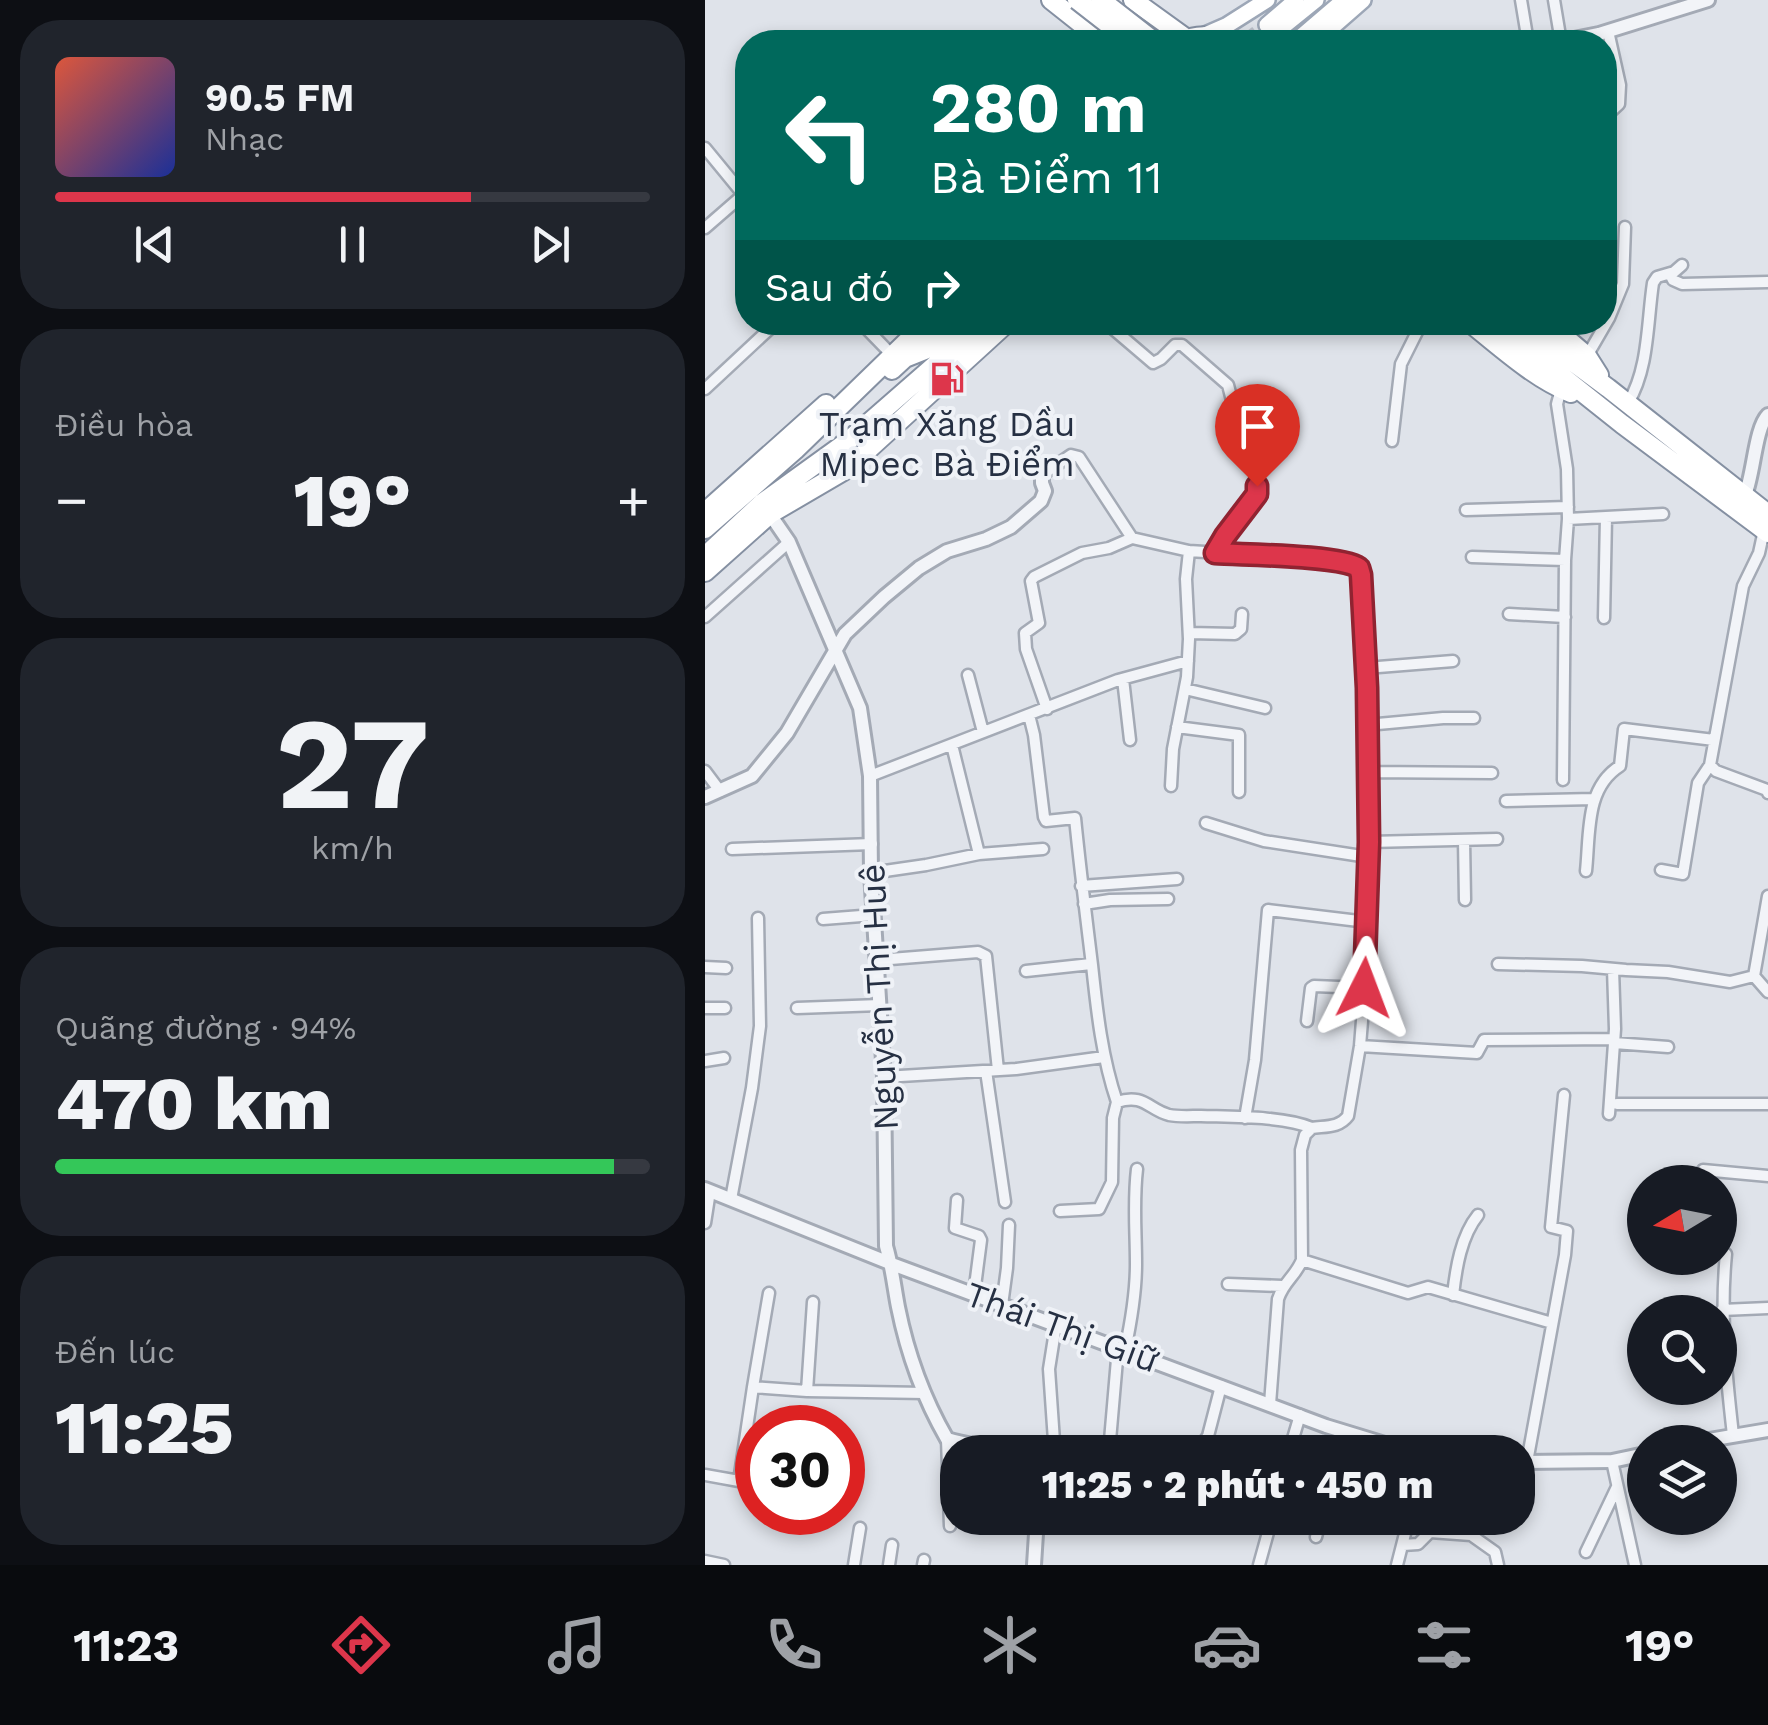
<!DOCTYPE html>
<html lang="vi">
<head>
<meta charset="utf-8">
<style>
	:root { --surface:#171b24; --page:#20242c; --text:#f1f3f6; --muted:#9ea1a6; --line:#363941; --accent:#dd364b }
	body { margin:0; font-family:"Work Sans",sans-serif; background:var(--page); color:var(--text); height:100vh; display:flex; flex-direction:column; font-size:38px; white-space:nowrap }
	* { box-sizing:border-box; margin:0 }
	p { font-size:32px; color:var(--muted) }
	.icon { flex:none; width:55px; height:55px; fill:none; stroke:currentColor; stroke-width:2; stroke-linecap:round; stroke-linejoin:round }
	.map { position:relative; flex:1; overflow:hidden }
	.panel { display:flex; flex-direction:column; gap:20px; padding:20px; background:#0d0f14; width:705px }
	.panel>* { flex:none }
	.banner { position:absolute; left:30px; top:30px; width:882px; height:305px; border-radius:40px; box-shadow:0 5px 15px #0003; background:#00695c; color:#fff; overflow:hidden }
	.needle { width:65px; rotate:260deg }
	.controls { position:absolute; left:922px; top:1165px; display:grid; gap:20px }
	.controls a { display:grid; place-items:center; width:110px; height:110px; border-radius:50%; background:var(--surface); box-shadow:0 5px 15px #0003; font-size:50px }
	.speed { position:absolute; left:30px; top:1405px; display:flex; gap:20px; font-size:50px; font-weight:700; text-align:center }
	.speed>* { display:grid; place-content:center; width:130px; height:130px; border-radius:50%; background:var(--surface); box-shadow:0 5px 15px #0003; line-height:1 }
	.speed .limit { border:15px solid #d22; background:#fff; color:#111 }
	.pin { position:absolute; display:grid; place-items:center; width:85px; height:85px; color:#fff; margin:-102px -42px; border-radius:50% 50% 50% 0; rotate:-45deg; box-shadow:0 0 10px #0007 }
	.pin .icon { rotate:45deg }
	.me { position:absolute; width:110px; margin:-55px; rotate:3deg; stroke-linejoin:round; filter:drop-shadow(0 0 8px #0008) }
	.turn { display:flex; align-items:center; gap:35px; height:210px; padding:0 30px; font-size:45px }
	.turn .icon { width:130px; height:130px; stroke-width:2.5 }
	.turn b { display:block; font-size:70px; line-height:85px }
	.then { display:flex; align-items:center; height:95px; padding:0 30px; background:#0003; gap:20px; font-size:38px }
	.big { font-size:75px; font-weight:800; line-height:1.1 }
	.panel .widget { flex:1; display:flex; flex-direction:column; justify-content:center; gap:15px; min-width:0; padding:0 35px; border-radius:40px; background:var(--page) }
	.panel .dial { align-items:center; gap:0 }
	.dial b { font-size:130px; line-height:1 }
	.song { display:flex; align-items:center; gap:30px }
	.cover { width:120px; height:120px; border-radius:15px; background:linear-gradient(135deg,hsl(10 70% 55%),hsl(230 70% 35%)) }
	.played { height:10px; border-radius:5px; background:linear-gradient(90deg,var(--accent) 70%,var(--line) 70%) }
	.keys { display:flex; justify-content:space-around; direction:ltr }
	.heat { display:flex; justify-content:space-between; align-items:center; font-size:55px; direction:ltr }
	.charge { height:15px; border-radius:8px; background:linear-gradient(90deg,#34c759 94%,var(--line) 0) }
	.trip { position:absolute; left:235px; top:1435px; width:595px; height:100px; border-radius:40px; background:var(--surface); box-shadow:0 5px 15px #0003; font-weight:800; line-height:100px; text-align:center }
	.tabs { display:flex; height:160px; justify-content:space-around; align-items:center; background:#090b0e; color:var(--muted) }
	.tabs .icon { width:70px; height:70px }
	.tabs .active { color:var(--accent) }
	.tabs b { font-size:45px; color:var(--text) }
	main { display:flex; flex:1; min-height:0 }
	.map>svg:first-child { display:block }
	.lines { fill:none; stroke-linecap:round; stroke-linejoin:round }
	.primary-tunnel { stroke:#babfc9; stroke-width:15; stroke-dasharray:15 8; stroke-linecap:butt }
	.minor-casing { stroke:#a4aab5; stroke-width:15 }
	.tertiary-casing { stroke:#a4aab5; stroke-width:18 }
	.primary-casing { stroke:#9da7b7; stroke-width:20 }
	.trunk-casing { stroke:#8590a2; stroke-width:22 }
	.minor { stroke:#f2f4f8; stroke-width:10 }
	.tertiary { stroke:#f2f4f8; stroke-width:12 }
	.primary { stroke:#fff; stroke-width:15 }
	.trunk { stroke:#fff; stroke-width:18 }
	.trunk-bridge-casing { stroke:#8590a2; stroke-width:22; stroke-linecap:butt }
	.trunk-bridge { stroke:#fff; stroke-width:18 }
	.route-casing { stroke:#902331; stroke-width:25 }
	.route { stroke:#dd364b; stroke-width:18 }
	.labels { text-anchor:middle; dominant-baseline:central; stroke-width:8; stroke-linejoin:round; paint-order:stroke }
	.poi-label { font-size:35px; fill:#263043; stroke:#eff2f7 }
	.street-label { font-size:35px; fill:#263043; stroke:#eff2f7 }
</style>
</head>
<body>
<main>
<section class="panel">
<div class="widget">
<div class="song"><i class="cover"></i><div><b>90.5 FM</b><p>Nhạc</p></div></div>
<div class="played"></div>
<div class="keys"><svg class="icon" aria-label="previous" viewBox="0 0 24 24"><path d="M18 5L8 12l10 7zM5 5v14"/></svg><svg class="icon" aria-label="pause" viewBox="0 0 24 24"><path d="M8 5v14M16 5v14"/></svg><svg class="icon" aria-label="next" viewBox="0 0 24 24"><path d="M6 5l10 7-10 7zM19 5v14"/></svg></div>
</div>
<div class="widget"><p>Điều hòa</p>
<div class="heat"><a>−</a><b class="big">19°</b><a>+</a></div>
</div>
<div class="widget dial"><b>27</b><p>km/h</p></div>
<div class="widget"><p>Quãng đường · 94%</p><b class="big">470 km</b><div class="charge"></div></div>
<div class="widget"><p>Đến lúc</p><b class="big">11:25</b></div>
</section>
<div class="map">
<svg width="1063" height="1565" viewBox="0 0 1063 1565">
	<rect width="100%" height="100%" fill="#dfe3ea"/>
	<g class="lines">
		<path class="primary-tunnel" d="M540,42L562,25"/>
		<g class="minor-casing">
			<path id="minor" d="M816,0L823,42
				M849,0L856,42
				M900,117L914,104L915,85L903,31
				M0,148L42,199
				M0,228L38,195
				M965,274L968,280L977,284L1063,282
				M155,322L188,356
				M400,322L448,363L456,359L470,345H477L523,385L542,459L553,479L552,494L520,536L509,553
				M882,356L904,318L918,284L920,227
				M0,389L72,322
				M856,389L852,404L862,469L863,519L860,560L858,780
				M923,403C944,368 942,323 948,283L952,277L969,272L977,265
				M687,441L696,364L717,322
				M337,475L366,455L374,457L427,538L484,551L624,560C637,562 652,561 656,575L663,772L662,958L655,1046L643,1116C634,1128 621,1126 607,1128L600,1135L596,1150L597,1260C590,1277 579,1281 573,1299L565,1404
				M761,510L863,507
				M901,517L958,514
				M863,519L901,517L899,618
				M1059,530L1054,553L1038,586L1005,765L1011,771L1062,790L1063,793
				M767,557L860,560
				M804,614L860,617
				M0,617L84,542
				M484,633L530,634L536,629L537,614
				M661,668L748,661
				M263,675L278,732
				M418,679L425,740
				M480,689L560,708
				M342,709L321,649L320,633L334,623L326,581L329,577L377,553L404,548L427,538
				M324,715L329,735L339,817L341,821L370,818C375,868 381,916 387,965C392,1012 397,1058 412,1102
				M662,725L738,718H769
				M472,727L534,735V792
				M247,745L274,854L338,849
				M0,771L15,791
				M663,772L787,773
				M165,776L413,680L483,661
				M466,786L468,749L482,677L484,639L481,579L484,551
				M801,801L889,799
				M501,823L559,841L663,857
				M759,840L760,900
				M664,842L792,839
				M27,849L167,844
				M956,870L978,874L993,783L1005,765
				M881,871C885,833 880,788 915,766L919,729L1009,740
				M166,873L221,865L274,854
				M376,886L472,879
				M1063,896L1049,976L1063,992
				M379,904L405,900L463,899
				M118,919L169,915
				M173,960L273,952L281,956L293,1070
				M793,964L877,966L921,970L963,972L1025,982L1049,976
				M0,967L21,968
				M321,971L386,964
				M0,1008H20
				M92,1008L175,1005
				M602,1021L606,988L609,986L659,988
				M909,1043L963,1047
				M655,1046L772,1053L779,1040L909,1039
				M0,1061L19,1058
				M281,1071L300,1202
				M179,1077L311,1069L399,1057
				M912,1104H1063
				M904,1114L910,1029L908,969
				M540,1118L550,1060L563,910L662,922
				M997,1182L998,1170L1063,1176
				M26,1199L47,1088L55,1026L53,918
				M252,1200L250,1228L274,1236L276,1240L269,1294
				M355,1211L394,1209L407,1182L408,1118L412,1102C439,1093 444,1110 464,1115C474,1117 486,1116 496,1116C527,1117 579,1116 607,1128
				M0,1223L5,1191
				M1015,1254H1021C1015,1315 1021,1374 1028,1435
				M597,1260L703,1293L723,1287L847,1323
				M523,1284L577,1286
				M748,1295C751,1268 756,1236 773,1215
				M297,1305L302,1268L304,1225
				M1017,1310L1063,1308
				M420,1350C426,1322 431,1293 431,1264C431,1230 428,1203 432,1169
				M48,1387L64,1293
				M102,1391L108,1302
				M242,1439L245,1526
				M349,1441L344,1369L351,1325
				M404,1452L413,1348
				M491,1452L503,1436L516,1386
				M584,1452L595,1415
				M630,1452L636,1430
				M907,1461L930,1565
				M822,1462L860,1255L862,1231L846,1227L859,1095
				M0,1475L34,1481L48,1387L102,1391L220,1393
				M766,1535L790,1552L793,1565
				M611,1537L616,1518
				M698,1545L713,1544L725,1532L766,1535L765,1518
				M881,1552L912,1487
				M0,1561L19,1565
				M149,1565L155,1528
				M184,1565L187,1545
				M218,1565L219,1560
				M554,1565L567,1518
				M692,1565L704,1518"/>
		</g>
		<g class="tertiary-casing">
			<path id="tertiary" d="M854,42L894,34L1003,0
				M1040,495C1049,473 1050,428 1063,415
				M60,507L84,542L155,708L165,776L166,873L179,1077L181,1246C187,1266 189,1286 193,1307C202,1352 219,1399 242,1439C263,1446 285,1446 306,1452
				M0,797L47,776L82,733L140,634L179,597L214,568L242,551L281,539L306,527L336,501L340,491L337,483V475
				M0,1189L187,1264L621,1426L680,1444L719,1452
				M992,1442L1063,1430
				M812,1462L907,1461L940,1454
				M329,1565L332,1518"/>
		</g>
		<g class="primary-casing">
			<path id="primary" d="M562,25L591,0
				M498,36L521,26L562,0
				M559,42L611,0
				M590,42L639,0
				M610,42L658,0
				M209,350L239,322"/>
		</g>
		<g class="trunk-casing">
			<path id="trunk" d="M346,0L399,42
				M428,0L482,39
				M475,42C491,34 508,35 525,42
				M764,322C794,346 830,379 866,393
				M789,322L917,424L1063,533
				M814,322L903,388L1063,514
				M842,322L882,356L894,375
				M187,370L200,358L220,350L259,322
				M0,512L121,404
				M0,529L90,450L222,322
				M0,556L57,503L143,441L269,331L273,322
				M0,572L65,514L142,469L303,322"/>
		</g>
		<use href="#minor" class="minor"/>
		<use href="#tertiary" class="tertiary"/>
		<use href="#primary" class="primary"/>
		<use href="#trunk" class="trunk"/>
		<g class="trunk-bridge-casing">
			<path id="trunk-bridge" d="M372,0L426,42
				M396,0L450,42"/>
		</g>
		<use href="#trunk-bridge" class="trunk-bridge"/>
	</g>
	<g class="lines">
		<g class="route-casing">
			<path id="route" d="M552,486V494L520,536L510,553C539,555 635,555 654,568L656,575L662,688L664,842L659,988"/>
		</g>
		<use href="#route" class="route"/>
	</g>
	<defs>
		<g id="fuel-bare" transform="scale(2.7)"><path d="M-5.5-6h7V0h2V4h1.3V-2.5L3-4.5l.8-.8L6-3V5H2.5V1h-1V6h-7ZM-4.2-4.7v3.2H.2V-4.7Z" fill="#dd364b" stroke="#eff2f7" stroke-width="2.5" paint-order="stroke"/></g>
	</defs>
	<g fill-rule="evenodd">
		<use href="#fuel-bare" x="242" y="379"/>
	</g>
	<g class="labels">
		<g class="poi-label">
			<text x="242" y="424">Trạm Xăng Dầu<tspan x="242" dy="40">Mipec Bà Điểm</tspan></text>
		</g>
		<g class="street-label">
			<text transform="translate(174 997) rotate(-93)">Nguyễn Thị Huê</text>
			<text transform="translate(357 1327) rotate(20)">Thái Thị Giữ</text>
		</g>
	</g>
</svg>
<div class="controls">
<a><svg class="needle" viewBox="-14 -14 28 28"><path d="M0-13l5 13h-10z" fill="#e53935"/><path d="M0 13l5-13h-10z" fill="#9ea1a6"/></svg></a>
<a><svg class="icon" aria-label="search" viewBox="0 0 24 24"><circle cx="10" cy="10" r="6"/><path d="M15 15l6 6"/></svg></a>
<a><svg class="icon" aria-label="layers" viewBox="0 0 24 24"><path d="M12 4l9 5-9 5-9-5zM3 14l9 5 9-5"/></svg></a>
</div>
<div class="speed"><div class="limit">30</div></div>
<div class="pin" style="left:552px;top:486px;background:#d93025"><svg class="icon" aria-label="arrive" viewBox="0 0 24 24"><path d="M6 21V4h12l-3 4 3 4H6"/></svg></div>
<svg class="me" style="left:659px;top:988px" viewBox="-20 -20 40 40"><path d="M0-17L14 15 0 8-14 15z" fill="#dd364b" stroke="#fff" stroke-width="4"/></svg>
<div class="trip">11:25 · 2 phút · 450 m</div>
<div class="banner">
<div class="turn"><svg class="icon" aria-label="left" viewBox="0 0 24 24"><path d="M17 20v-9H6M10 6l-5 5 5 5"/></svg><div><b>280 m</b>Bà Điểm 11</div></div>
<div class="then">Sau đó<svg class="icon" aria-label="right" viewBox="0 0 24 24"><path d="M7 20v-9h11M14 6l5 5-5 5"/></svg></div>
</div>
</div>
</main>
<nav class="tabs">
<b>11:23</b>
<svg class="icon active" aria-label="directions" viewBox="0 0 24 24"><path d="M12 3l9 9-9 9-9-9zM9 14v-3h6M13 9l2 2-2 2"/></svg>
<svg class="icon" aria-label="music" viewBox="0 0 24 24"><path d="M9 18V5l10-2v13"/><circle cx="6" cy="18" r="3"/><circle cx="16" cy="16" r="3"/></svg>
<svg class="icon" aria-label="phone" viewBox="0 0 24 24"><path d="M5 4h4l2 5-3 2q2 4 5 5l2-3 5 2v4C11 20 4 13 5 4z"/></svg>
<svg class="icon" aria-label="climate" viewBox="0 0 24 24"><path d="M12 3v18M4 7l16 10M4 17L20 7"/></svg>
<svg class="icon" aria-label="car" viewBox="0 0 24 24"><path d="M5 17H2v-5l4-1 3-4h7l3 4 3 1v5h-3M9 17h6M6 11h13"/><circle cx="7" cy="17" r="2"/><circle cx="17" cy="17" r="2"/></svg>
<svg class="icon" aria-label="filters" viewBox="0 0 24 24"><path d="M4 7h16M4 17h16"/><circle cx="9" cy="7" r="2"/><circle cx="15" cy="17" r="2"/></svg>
<b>19°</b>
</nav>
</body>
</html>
